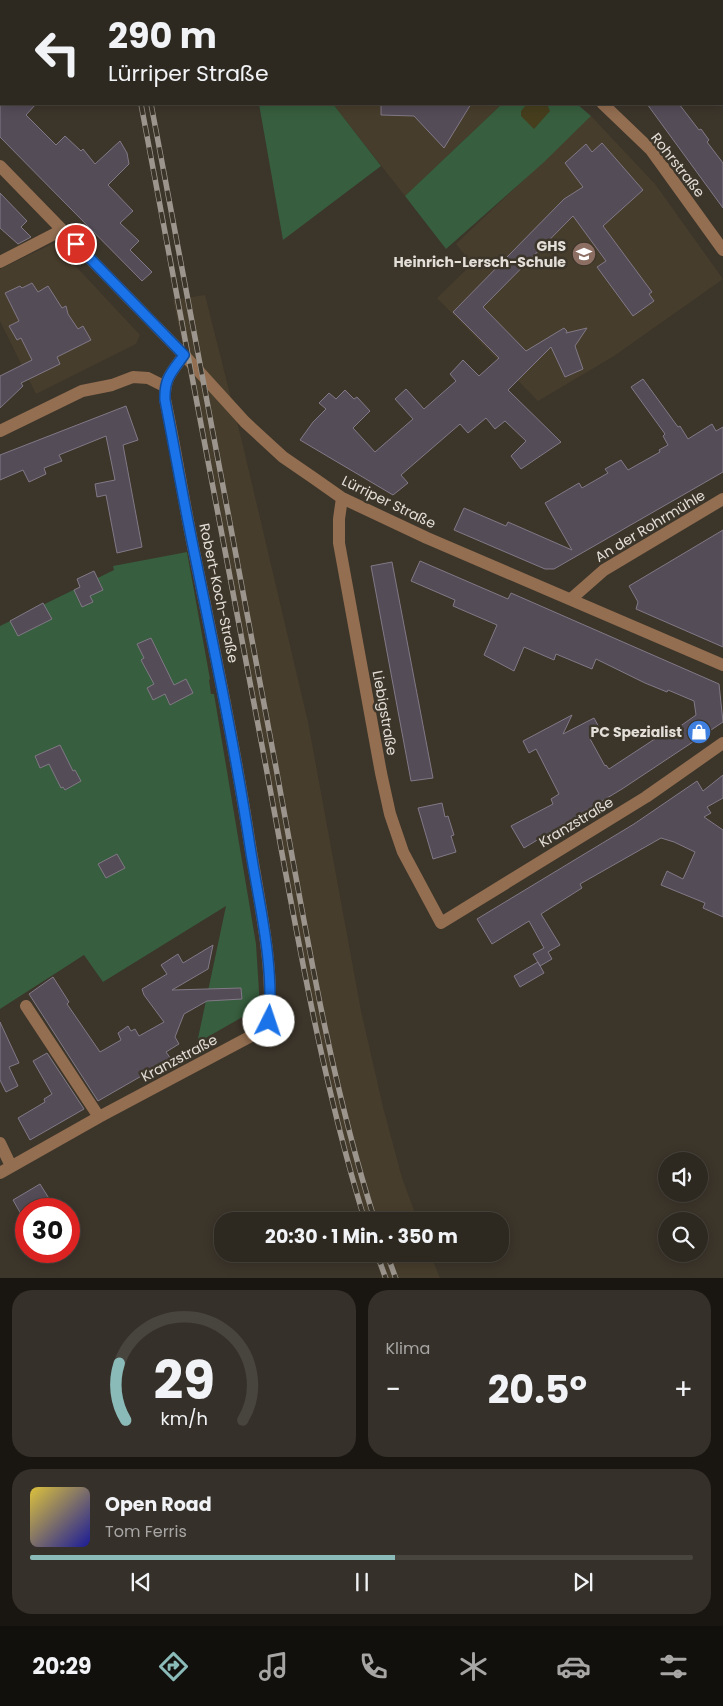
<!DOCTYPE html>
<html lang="de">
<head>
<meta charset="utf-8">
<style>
	:root { --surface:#2d2820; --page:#353029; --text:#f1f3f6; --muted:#a7a6a5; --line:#48443e; --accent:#8bbbb9 }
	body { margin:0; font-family:Poppins,sans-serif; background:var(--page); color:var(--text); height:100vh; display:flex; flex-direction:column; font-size:19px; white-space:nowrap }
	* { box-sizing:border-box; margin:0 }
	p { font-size:16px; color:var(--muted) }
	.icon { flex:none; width:28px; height:28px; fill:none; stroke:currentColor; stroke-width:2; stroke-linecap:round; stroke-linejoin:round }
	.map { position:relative; height:1278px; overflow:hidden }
	.details { display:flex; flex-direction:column; gap:12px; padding:12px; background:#191612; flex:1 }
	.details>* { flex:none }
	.top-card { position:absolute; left:0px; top:0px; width:724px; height:105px; box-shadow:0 2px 12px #0003,0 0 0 1px var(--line); background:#2d2820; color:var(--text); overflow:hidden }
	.tools { position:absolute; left:658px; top:1152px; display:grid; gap:10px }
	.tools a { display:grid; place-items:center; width:50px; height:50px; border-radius:50%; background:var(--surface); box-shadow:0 2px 12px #0003,0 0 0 1px var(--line); font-size:25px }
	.speed { position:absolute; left:15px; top:1198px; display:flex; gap:10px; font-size:25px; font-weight:700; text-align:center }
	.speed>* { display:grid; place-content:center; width:65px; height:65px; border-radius:50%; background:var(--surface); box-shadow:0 2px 12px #0003,0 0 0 1px var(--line); line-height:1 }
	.speed .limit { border:8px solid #d22; background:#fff; color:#111 }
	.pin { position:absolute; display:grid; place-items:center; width:42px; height:42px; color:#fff; margin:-21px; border:2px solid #fff; border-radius:50%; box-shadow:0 1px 5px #0007 }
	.me { position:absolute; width:55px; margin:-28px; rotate:4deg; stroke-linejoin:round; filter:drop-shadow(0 0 4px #0008) }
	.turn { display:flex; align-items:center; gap:18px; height:105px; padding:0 25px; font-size:22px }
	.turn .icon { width:65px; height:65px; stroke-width:2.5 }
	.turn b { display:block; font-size:35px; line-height:42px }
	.big { font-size:38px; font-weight:700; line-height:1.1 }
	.details .tile { flex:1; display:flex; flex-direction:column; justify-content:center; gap:8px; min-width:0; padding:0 18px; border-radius:20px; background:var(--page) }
	.details .dial { align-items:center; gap:0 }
	.dial svg { height:130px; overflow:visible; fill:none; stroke:var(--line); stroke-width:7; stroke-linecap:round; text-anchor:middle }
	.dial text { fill:var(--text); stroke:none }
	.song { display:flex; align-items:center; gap:15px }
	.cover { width:60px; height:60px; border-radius:8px; background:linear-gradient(135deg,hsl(50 70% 55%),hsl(240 70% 35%)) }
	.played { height:5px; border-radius:2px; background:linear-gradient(90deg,var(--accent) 55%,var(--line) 55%) }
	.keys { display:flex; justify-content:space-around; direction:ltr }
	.heat { display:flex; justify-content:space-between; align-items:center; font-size:28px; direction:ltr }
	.details .tiles { flex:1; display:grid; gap:12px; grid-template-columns:1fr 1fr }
	.tile:last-child { grid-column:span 2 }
	.trip { position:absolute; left:214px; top:1212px; width:295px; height:50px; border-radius:20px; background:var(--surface); box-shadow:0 2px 12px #0003,0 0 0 1px var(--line); font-weight:700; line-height:50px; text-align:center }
	.dock { display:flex; height:80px; justify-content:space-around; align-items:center; background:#12100d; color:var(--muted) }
	.dock .icon { width:35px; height:35px }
	.dock .selected { color:var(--accent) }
	.dock b { font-size:22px; color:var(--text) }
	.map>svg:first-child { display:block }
	.built { fill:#473d2c }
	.green { fill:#375e3e }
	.sand { fill:#463e1d }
	.building { fill:#544d58; stroke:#817986 }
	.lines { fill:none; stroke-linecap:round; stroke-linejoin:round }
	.minor { stroke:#936e51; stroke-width:12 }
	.rail-casing { stroke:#9b958d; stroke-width:5.5 }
	.rail { stroke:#3c352a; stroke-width:4; stroke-dasharray:11; stroke-linecap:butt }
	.route-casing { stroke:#114b97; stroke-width:12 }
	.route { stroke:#1a73e8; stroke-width:9 }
	.labels { text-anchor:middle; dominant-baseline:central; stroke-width:5; stroke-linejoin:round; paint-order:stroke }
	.street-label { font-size:14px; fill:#e3dfd8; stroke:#3c352a }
	.poi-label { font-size:14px; font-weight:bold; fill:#e3dfd8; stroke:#3c352a; text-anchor:end }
</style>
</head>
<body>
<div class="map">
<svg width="723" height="1279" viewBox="0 0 723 1279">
	<rect width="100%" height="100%" fill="#3c352a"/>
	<path class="built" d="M333,104H502L405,196Z
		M591,116L655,184L723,279L614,356L538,401L437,298L472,264L456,244Z
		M54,243L140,335L136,344L36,394L0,321V269Z
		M205,295L243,446L308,722L361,1011L383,1107L402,1178L418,1221H363L352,1187L334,1120L285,880L182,341L173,300Z
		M374,1254H430L440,1278H382Z"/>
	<path class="green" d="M241,0H396V1H241Z
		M259,104H333L381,166L283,240Z
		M502,104H577L591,116L543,163L446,249L405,196Z
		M187,552L210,679L209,680L211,694H214L256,944L260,1007L197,1043L226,906L103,982L84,955L0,1009V626L114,570L113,566Z"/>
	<path class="sand" d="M527,104H547L550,111L534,129L521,116V111Z"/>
	<path class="building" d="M0,104H36L26,115L56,145L65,136L81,151L83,149L95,164L120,141L127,153L129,164L108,185L133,211L120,223L139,241L130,250L152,272L142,281L0,137Z
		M381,104H471L444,148L414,116L381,115Z
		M647,104H679L699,130L701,129L709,140L707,142L723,163V208Z
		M602,143L643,190L603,226L652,292L649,294L654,301L633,316L597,267L606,261L573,216L483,307L526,351L564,328L567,331L566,333L587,328L575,346L583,369L565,377L551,347L508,390L561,442L521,469L511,456L526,441L505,421L495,429L486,418L468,433L460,424L401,475L408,483L393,495L300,440L313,422L326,409L319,403L329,393L336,399L345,390L354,399L357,397L370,411L353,428L375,452L413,419L395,399L406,389L424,409L456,381L450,374L463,360L479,376L499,358L453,312L564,199L583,187L565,163L586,144L592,152Z
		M0,193L27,221L21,227L31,237L18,244L0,228Z
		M32,283L38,292L48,286L62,308L66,306L68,314L78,329L83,326L91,340L57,357L60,364L21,383L23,386L0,408V376L32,360L21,338L17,340L9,326L19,321L5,293L20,286L22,288Z
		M643,379L678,427L680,426L688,439L712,424L716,431L723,427V472L554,569H545L454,530L464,508L506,526L508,522L572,550L545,503L579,483L582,488L608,473L605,469L621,460L628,470L660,452L659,450L668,445L663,436L665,434L631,387Z
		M126,406L138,440L123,445L142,547L117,553L106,495L97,497L95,484L115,480L106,436L59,455L62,461L44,468L46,474L29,482L23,470L0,480V455Z
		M723,530V647L636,609L638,602L629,586Z
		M420,561L508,599L511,593L719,684L723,722L622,789L524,848L511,826L553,804L551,799L559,794L536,749L529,753L523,741L572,715L563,734L594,718L601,731L589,737L605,766L606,765L609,769L670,729L672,732L696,715L694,701L668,690L667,692L645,683L596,659L592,669L556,654L554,660L524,647L514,671L484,655L497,625L453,606L455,600L411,581Z
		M392,562L433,778L411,781L371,566Z
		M94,571L103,590L90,596L93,602L82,607L74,590L80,587L77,579Z
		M43,603L52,619L18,636L10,621Z
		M151,638L174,685L186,679L193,693L170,705L165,694L153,700L147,688L154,684L141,660L144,658L137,644Z
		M60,745L73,771L75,770L81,781L65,790L63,787L61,788L49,764L40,768L35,756Z
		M723,775V798L707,807L711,813L704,817L723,830V917L703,908L705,903L661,885L667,871L683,879L695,852L674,842L661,838L580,884L582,888L541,914L560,945L548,952L552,959L540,966L533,954L544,948L529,921L492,944L477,919L634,824L697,781L703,791Z
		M442,803L445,817L448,816L454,835L451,836L456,852L433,859L418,808Z
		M117,854L125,868L106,878L98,864Z
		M213,945L208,969L172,990L241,988L242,999L207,1001L184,1014L175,1037L179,1044L166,1052L171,1059L98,1101L29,994L53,977L69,1002L67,1004L100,1052L121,1040L118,1033L128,1026L131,1031L135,1029L139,1036L164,1022L144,995L142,989L167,974L161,965L178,954L183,963Z
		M538,962L544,973L520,987L514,976Z
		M0,1022L19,1063L9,1067L18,1086L6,1092L0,1080Z
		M47,1053L84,1109L30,1140L18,1118L45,1102L44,1099L52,1094L33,1061Z
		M40,1184L50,1200L35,1209H26V1214L22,1216L13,1200Z"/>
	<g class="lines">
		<path class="minor" d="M603,104L651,150L723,250
			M0,166L184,355L245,422L283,457L315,479L342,498L427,538L723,665
			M0,262L62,230
			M0,431L82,391L112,385L133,377L148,378L164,386
			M342,498L339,519V543L381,773L390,814L403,852L441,923L646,797L723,743
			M571,599L604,570L723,499
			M26,1006L99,1117
			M0,1143L11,1166
			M0,1173L99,1117L255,1034L269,1021C274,965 259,901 250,845C235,748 215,652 195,556C184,504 176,451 165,399C164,378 172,372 184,355"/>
		<g class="rail-casing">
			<path id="rail" d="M122,0V1
				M132,0V1
				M141,104C181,320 222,535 263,751C293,909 318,1068 365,1221
				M151,104C192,322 233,539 274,757C303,912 327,1070 375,1221
				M377,1254L386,1279
				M387,1254L396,1279"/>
		</g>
		<use href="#rail" class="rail"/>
	</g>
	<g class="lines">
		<g class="route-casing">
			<path id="route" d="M76,244L184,355C172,372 164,378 165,400C175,451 184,504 195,556C215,654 236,753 251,853C260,908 274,965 269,1021"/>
		</g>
		<use href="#route" class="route"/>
	</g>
	<defs>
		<g id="school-disc" transform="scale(1.25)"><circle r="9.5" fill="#8d6e63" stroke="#3c352a"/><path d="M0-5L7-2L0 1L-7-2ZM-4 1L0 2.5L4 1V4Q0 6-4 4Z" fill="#fff"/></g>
		<g id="shop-disc" transform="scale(1.25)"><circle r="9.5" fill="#3f7fe0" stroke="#3c352a"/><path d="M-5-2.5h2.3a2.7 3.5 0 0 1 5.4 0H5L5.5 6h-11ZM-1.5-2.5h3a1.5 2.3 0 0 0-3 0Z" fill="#fff"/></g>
	</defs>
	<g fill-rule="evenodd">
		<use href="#school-disc" x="584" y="254"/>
		<use href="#shop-disc" x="699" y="732"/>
	</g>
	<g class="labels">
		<g class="street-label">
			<text transform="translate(678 165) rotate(52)">Rohrstraße</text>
			<text transform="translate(389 502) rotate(26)">Lürriper Straße</text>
			<text transform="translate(650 526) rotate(-31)">An der Rohrmühle</text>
			<text transform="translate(219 593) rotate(78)">Robert-Koch-Straße</text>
			<text transform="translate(385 713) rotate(80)">Liebigstraße</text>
			<text transform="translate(576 822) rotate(-31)">Kranzstraße</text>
			<text transform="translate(179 1058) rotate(-28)">Kranzstraße</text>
		</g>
		<g class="poi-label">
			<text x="566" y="246">GHS<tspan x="566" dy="16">Heinrich-Lersch-Schule</tspan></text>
			<text x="682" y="732">PC Spezialist</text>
		</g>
	</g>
</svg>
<div class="tools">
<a><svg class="icon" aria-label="sound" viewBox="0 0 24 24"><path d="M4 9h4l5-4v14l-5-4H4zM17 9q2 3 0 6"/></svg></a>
<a><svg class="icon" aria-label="search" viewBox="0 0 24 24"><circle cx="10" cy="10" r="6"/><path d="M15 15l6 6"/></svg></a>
</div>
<div class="speed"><div class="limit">30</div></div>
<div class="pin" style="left:76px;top:244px;background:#d93025"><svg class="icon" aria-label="arrive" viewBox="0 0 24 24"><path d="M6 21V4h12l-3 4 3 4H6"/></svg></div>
<svg class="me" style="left:269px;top:1021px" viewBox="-20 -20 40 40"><circle r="19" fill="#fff"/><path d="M0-13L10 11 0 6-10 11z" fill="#1a73e8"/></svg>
<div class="trip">20:30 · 1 Min. · 350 m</div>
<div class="top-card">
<div class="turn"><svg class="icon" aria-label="left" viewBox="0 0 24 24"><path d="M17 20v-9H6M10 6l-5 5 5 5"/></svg><div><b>290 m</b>Lürriper Straße</div></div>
</div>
</div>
<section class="details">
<div class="tiles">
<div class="tile dial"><svg viewBox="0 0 100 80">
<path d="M14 69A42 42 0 1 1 86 69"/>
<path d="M14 69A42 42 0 0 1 10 34" stroke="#8bbbb9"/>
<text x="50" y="56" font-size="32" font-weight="700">29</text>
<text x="50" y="72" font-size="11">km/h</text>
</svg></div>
<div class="tile"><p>Klima</p>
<div class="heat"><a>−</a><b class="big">20.5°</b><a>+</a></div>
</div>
<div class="tile">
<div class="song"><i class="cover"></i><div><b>Open Road</b><p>Tom Ferris</p></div></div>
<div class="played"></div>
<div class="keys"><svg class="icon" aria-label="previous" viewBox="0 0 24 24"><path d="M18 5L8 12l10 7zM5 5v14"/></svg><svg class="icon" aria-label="pause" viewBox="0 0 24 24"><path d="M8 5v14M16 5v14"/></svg><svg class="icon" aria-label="next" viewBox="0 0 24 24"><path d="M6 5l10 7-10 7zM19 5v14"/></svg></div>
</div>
</div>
</section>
<nav class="dock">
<b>20:29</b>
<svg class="icon selected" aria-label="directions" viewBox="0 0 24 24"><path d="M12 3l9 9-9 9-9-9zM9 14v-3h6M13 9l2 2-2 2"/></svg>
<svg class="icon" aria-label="music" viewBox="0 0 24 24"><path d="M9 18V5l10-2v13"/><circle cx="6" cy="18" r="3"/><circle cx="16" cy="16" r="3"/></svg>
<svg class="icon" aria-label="phone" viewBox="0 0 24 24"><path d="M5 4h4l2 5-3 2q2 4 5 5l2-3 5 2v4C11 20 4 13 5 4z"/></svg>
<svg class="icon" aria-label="climate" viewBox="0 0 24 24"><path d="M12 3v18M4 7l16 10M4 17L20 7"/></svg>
<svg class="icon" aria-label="car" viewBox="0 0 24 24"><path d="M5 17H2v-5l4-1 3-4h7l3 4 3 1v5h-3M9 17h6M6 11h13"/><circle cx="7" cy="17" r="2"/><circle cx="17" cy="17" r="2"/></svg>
<svg class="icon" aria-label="filters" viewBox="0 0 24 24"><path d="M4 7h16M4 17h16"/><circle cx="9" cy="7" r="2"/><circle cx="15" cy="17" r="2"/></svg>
</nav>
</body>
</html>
